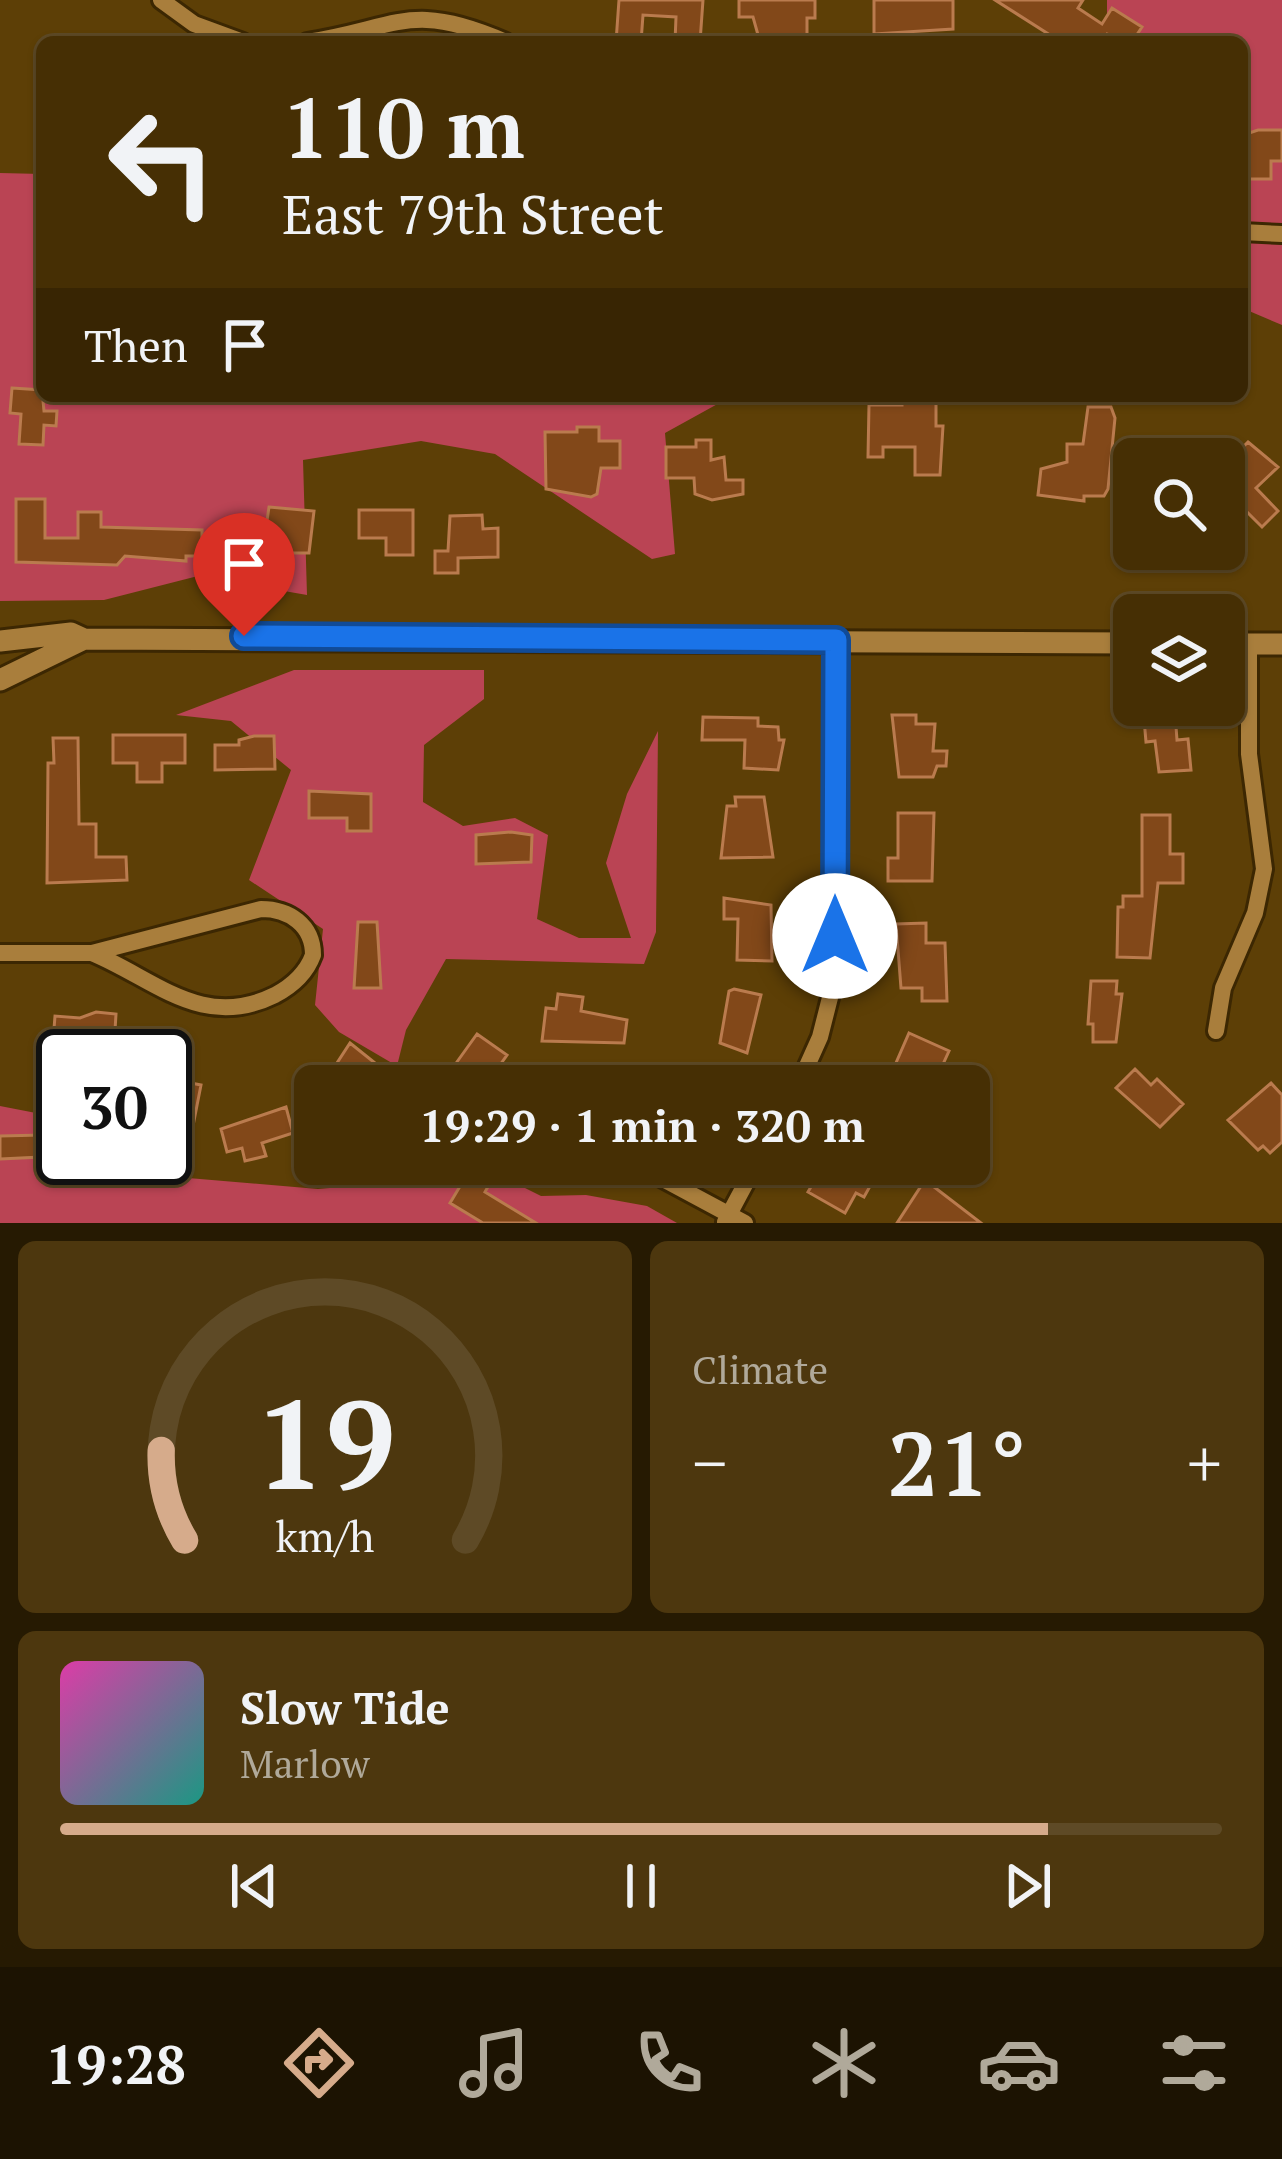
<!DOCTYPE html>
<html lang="en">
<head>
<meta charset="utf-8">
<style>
	:root { --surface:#462f04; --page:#4d370e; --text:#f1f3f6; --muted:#b0a99a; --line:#5e4a26; --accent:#d6ab8b }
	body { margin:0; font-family:"PT Serif",serif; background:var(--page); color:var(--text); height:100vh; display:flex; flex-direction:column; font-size:45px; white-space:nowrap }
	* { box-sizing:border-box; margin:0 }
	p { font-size:39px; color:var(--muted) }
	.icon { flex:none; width:66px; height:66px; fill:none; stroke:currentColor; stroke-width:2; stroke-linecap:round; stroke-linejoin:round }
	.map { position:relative; height:1223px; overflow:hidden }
	.details { display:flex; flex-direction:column; gap:18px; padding:18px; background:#261a02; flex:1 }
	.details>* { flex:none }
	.top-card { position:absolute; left:36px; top:36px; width:1212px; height:366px; border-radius:18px; box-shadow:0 3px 9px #0004,0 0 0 3px var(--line); background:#462f04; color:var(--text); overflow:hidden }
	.buttons { position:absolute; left:1113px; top:438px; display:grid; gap:24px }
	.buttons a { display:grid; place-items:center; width:132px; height:132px; border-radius:18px; background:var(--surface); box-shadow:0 3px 9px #0004,0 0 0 3px var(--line); font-size:60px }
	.speed { position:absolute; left:36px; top:1029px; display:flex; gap:24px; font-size:60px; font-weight:700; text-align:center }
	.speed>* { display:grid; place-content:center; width:156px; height:156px; border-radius:50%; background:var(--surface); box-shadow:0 3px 9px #0004,0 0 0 3px var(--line); line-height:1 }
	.speed .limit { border:6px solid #111; border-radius:18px; background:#fff; color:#111 }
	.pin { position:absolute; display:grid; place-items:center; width:102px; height:102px; color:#fff; margin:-123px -51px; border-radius:50% 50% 50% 0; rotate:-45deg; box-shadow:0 0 12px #0007 }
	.pin .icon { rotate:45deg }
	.me { position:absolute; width:132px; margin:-66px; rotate:0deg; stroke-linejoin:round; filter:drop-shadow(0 0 9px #0008) }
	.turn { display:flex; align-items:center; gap:42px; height:252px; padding:0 48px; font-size:54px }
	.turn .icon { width:156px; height:156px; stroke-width:2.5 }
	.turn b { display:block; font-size:84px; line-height:102px }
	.then { display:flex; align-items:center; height:114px; padding:0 48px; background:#0003; gap:24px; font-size:45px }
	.big { font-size:90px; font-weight:700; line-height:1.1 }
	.details .widget { flex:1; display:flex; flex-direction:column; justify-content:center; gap:18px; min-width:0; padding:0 42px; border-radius:18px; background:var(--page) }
	.details .dial { align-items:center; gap:0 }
	.dial svg { height:312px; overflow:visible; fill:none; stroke:var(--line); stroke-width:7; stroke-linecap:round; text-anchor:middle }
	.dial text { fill:var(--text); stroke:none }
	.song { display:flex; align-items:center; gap:36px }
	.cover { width:144px; height:144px; border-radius:18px; background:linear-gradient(135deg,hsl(320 70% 55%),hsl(170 70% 35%)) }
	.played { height:12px; border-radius:6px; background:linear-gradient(90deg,var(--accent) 85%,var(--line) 85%) }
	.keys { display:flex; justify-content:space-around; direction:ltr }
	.heat { display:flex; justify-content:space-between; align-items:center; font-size:66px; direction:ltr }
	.details .tiles { flex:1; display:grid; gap:18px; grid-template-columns:1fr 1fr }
	.widget:last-child { grid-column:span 2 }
	.trip { position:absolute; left:294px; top:1065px; width:696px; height:120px; border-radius:18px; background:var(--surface); box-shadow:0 3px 9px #0004,0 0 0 3px var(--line); font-weight:700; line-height:120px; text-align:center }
	.menu { display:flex; height:192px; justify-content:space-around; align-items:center; background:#1c1302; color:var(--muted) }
	.menu .icon { width:84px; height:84px }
	.menu .current { color:var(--accent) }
	.menu b { font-size:54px; color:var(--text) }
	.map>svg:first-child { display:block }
	.forest { fill:#ba4454 }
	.building { fill:#824819; stroke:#ba7b4e; stroke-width:3 }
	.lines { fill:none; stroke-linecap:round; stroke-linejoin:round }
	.minor-casing { stroke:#3c2702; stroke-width:22 }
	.tertiary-casing { stroke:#3c2702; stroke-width:27 }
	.minor { stroke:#a97e3c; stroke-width:16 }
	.tertiary { stroke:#a97e3c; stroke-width:21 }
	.route-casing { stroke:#114b97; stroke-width:30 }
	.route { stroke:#1a73e8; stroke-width:21 }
</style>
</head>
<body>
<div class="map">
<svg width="1282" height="1223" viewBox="0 0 1282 1223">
	<rect width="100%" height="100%" fill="#5d3f06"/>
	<path class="forest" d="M1107,0H1282V325L1242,308V42H1107Z
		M0,173L42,174V396H732L665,433L675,554L652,559L495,454L421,441L303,460L307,595L198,576L104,600L0,601Z
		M294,670H484V699L424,745L423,802L463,826L515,818L548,835L537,919L579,938H631L606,863L627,794L658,731L656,932L644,964L446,959L406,1030L397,1066L339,1032L315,1005L323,929L249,880L291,770L231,721L176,715Z
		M0,1106L36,1113L63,1133V1158H85L94,1170L318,1189L353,1186L357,1164H477L541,1196L586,1195L647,1206L677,1223H0Z"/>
	<path class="building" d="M619,0H703L700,42H675L676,17L643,15L641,42H616Z
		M739,0H815V18H807V42H760L753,17H739Z
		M874,0H953V29L874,34Z
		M995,0H1083L1078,8L1102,24L1112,8L1142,27L1132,42L1107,34L1102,42H1061Z
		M1258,130H1282V161H1271V179H1246V134Z
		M12,388L42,390L44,411H57L56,426L44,425L43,445L19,444L21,414L10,413Z
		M902,396L936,398V426H943L940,475H915V447H883V457H868L869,405H902Z
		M1088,407H1111L1115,418L1108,489L1104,496H1084V501L1038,495L1041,469L1067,462V444H1083Z
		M577,427H599V441H620V468H601L597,494L591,497L546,489L545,432H577Z
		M696,440H711V460L724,457L726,480H743V494L712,500L695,494L694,478H666V447H696Z
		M1248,442L1278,467L1256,488L1278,511L1262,527L1224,489V466Z
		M16,499H45V538H78V512H101V527L202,530V556H186V561L125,556L117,565L16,562Z
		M269,507L314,511L309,553H284V541H264Z
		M359,510H413V555H386V538H359Z
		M482,515L483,529L498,528V557L458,558V573H435V551H448L450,516Z
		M1175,713L1177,740L1188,739L1191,770L1159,772L1155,741L1146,742L1144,719Z
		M892,715H916V724H935L933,751H947L946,766H937L933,777H899Z
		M703,717L758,718V726L778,727L779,740H784L778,770L744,768L745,740H702Z
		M113,735H185V763H162V782H137V763H113Z
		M254,736H274L275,769L215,770V745H239V740Z
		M53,738H78L79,824H96V857H126L127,880L47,883L48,763H54Z
		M309,791L371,794V831H347V818H309Z
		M735,797H764L773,857L721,858L727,806H736Z
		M898,813H934L932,881H888V858H898Z
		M1142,815H1170V854H1183V883H1158L1150,958L1117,957L1118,907H1123V896H1142Z
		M511,832L532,835L531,862L476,864V835Z
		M724,898L771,905L772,961L737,960L738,919H724Z
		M358,922H377L381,988H354Z
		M926,923V943H945L947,1001H922V988H901L896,924Z
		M1091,981H1117L1116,994H1122L1116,1042H1093V1024H1088Z
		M734,989L761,995L747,1053L720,1043L729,991Z
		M558,994L583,997L581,1011L627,1020L624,1043L542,1041L546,1008L556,1009Z
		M96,1012L116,1014L114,1047L53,1042L55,1016L80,1018Z
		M909,1033L949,1051L933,1086H875L883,1069L892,1072Z
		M477,1034L507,1055L495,1072L501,1076L494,1086H449L455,1077L449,1073Z
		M350,1043L375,1063L356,1086H322Z
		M1135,1069L1151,1085L1157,1079L1183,1104L1160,1127L1116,1088Z
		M165,1078L201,1085L192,1131L176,1128L179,1112L165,1109Z
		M1271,1083L1282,1095V1142L1270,1153L1263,1146L1258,1150L1228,1120Z
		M286,1107L293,1133L262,1143L266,1156L245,1161L242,1148L227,1152L221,1129Z
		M42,1135L41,1157L0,1159V1136Z
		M838,1164H873L867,1174L874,1179L864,1197L856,1193L845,1213L808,1192L819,1173L830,1179Z
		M468,1173L489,1185L485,1192L536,1223H483L450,1203Z
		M925,1180L981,1223H897Z"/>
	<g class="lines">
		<g class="minor-casing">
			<path id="minor" d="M161,0L194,24L243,42
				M307,42C398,28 410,0 506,42
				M1242,232L1282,234
				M261,909C289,909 313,925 313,955C306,974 292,986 275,995C202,1031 155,979 92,953Z
				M0,953H92
				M1216,1031L1223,988L1255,913L1264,869L1249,754V644
				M798,1086L820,1037L835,978L836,640
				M635,1164L745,1223
				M725,1222L756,1164"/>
		</g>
		<g class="tertiary-casing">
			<path id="tertiary" d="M0,641L71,633L84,639L1134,643
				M1224,644H1282
				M0,680L84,639"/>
		</g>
		<use href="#minor" class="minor"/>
		<use href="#tertiary" class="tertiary"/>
	</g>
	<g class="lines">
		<g class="route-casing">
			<path id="route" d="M244,636L836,640L835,936"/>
		</g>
		<use href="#route" class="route"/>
	</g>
</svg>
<div class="buttons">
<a><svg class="icon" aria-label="search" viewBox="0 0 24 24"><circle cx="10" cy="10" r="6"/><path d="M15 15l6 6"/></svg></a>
<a><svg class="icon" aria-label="layers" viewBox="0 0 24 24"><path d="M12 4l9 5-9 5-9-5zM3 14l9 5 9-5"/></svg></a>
</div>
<div class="speed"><div class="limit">30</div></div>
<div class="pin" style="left:244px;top:636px;background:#d93025"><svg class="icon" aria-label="arrive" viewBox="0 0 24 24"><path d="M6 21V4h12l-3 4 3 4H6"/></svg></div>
<svg class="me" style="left:835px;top:936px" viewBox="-20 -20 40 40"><circle r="19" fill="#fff"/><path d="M0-13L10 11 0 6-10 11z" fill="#1a73e8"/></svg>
<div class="trip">19:29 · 1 min · 320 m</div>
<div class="top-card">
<div class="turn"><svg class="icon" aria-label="left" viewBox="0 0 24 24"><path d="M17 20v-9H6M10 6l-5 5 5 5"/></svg><div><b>110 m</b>East 79th Street</div></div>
<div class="then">Then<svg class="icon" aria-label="arrive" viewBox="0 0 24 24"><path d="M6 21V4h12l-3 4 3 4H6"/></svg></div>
</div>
</div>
<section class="details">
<div class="tiles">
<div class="widget dial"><svg viewBox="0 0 100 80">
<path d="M14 69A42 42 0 1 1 86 69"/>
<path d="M14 69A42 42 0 0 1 8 46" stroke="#d6ab8b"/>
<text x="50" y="56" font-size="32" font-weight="700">19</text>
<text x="50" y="72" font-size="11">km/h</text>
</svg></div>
<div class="widget"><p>Climate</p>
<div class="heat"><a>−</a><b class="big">21°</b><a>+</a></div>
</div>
<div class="widget">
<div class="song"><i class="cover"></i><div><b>Slow Tide</b><p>Marlow</p></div></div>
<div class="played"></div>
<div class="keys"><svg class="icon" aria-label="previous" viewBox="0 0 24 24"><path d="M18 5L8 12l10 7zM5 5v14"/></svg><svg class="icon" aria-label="pause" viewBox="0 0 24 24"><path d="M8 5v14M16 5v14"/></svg><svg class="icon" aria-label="next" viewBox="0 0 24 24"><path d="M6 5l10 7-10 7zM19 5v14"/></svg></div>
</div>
</div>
</section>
<nav class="menu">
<b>19:28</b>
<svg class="icon current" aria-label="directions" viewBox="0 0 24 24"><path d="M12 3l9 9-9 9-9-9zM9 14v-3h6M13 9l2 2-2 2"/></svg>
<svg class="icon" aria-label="music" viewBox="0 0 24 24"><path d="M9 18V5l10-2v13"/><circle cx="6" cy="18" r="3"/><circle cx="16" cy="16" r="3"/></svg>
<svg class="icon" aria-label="phone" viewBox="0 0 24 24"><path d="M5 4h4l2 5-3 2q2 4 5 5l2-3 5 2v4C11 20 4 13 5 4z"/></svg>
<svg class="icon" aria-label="climate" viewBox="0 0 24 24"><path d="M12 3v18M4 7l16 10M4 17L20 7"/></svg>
<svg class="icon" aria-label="car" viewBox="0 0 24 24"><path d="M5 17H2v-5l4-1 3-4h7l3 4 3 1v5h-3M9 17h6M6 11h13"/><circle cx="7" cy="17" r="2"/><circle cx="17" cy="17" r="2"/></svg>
<svg class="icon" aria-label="filters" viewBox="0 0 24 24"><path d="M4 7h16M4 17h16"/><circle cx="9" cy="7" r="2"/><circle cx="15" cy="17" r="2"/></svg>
</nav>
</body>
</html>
